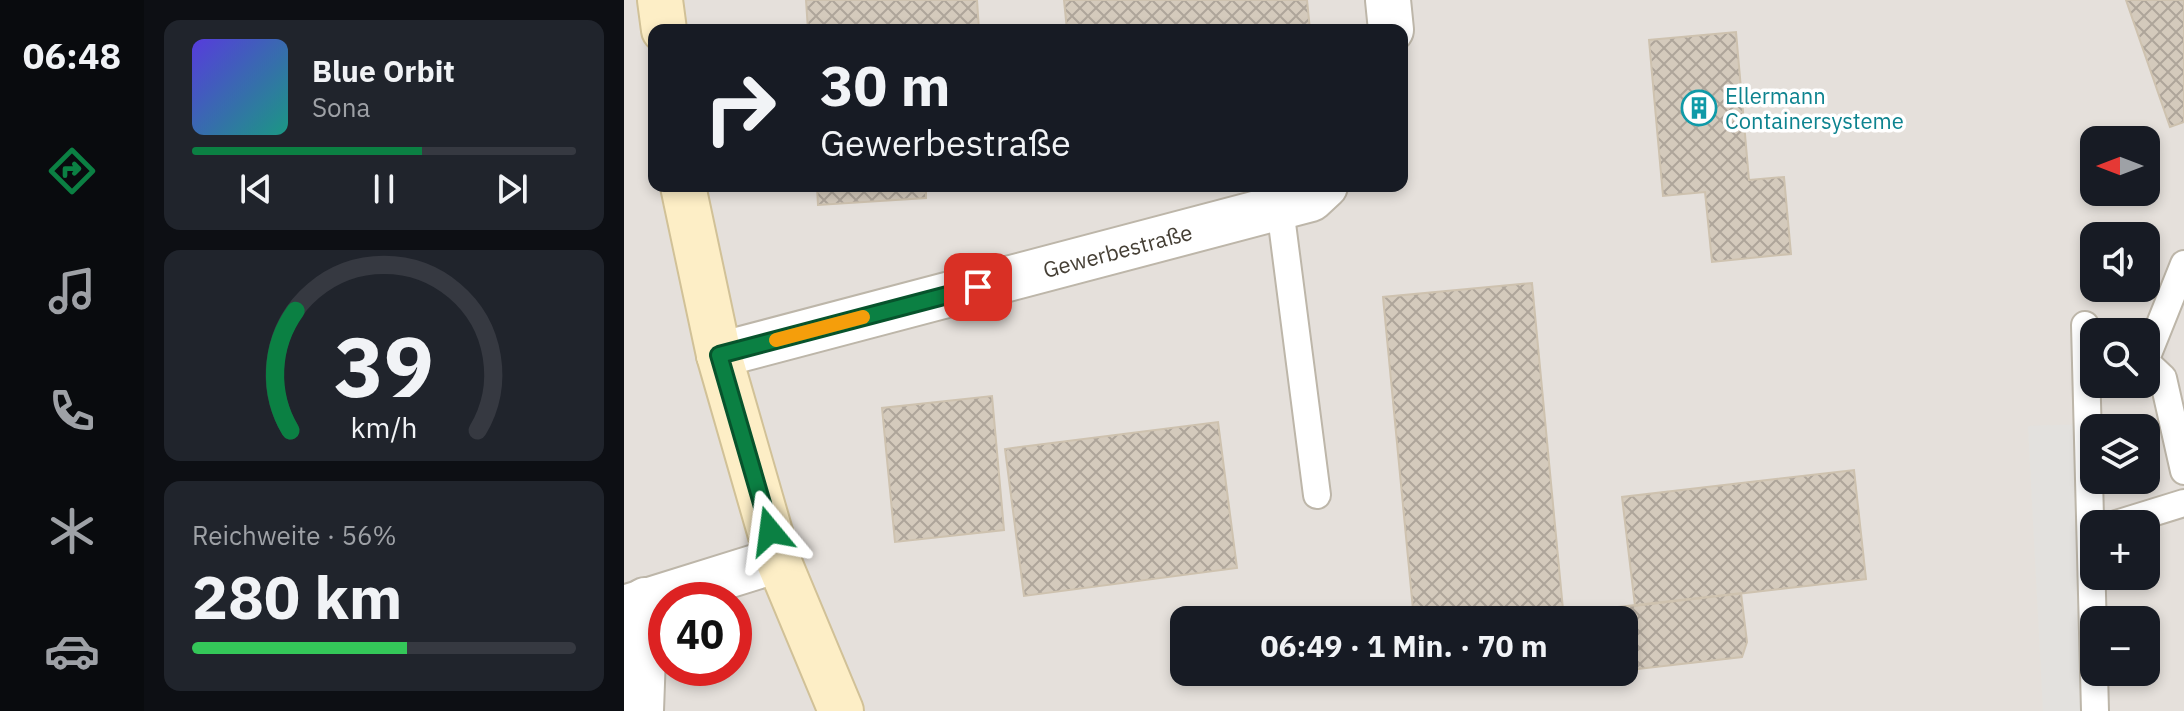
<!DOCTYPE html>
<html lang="de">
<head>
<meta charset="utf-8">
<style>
	:root { --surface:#171b24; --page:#20242c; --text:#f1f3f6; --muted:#9ea1a6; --line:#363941; --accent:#0b8043 }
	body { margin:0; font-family:"IBM Plex Sans",sans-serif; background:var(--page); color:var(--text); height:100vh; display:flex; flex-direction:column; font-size:30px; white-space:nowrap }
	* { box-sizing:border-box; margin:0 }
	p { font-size:26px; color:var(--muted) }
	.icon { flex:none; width:44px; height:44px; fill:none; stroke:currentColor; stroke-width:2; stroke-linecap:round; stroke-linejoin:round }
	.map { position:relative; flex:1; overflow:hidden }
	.drawer { display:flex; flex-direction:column; gap:20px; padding:20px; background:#0d0f14; width:480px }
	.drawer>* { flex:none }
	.guide { position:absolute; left:24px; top:24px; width:760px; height:168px; border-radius:16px; box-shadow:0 4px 12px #0003; background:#171b24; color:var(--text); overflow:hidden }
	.needle { width:52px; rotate:270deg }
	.fabs { position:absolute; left:1456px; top:126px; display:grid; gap:16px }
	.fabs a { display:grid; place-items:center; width:80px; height:80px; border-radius:16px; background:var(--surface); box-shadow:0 4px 12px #0003; font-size:40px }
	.speed { position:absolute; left:24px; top:582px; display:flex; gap:16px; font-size:40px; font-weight:700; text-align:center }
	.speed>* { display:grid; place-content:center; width:104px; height:104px; border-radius:50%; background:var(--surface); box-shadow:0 4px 12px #0003; line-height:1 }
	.speed .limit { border:12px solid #d22; background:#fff; color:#111 }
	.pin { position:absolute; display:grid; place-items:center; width:68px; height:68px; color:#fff; margin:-34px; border-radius:16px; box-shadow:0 4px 12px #0006 }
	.me { position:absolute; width:88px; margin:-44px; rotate:344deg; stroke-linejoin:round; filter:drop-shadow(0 0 6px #0008) }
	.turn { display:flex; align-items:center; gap:28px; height:168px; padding:0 40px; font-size:36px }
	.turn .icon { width:104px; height:104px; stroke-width:2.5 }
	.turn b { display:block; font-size:56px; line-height:68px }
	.big { font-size:60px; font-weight:800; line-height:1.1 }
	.drawer .widget { flex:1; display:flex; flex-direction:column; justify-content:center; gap:12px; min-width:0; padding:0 28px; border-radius:16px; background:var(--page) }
	.drawer .dial { align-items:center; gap:0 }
	.dial svg { height:208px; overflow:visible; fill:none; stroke:var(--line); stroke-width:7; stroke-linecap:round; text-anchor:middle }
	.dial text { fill:var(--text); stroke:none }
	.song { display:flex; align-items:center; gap:24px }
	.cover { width:96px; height:96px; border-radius:12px; background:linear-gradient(135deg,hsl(250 70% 55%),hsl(170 70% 35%)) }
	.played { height:8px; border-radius:4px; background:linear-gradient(90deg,var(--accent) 60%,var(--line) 60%) }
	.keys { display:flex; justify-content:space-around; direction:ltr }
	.charge { height:12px; border-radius:6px; background:linear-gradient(90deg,#34c759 56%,var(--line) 0) }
	.trip { position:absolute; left:546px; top:606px; width:468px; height:80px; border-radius:16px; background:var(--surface); box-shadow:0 4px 12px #0003; font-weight:800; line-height:80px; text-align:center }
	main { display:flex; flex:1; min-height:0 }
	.tab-bar { display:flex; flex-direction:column; width:144px; justify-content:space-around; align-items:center; background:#090b0e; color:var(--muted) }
	.tab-bar .icon { width:56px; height:56px }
	.tab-bar .selected { color:var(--accent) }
	.tab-bar b { font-size:36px; color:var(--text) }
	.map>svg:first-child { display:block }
	.industrial { fill:#e5e0db; fill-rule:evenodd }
	.parking { fill:#e3e1de }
	.building { fill:url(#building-cross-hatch); stroke:#cec2af; stroke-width:2 }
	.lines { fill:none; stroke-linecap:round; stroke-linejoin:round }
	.lane-casing { stroke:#bdb6a9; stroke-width:30 }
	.street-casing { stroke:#bdb6a9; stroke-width:48 }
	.secondary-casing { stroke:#d1c197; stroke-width:48 }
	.lane { stroke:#fff; stroke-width:26 }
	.street { stroke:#fff; stroke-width:44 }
	.secondary { stroke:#fdeec6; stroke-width:44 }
	.route-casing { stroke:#07532c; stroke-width:20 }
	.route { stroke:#0b8043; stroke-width:14 }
	.slow { stroke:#f59e0b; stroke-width:14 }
	.labels { text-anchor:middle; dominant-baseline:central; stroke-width:7; stroke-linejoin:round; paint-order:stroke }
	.culture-label { font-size:22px; fill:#0d838f; stroke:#fff; text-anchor:start }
	.street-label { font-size:22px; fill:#453f35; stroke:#fff }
</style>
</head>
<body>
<main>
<nav class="tab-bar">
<b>06:48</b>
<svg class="icon selected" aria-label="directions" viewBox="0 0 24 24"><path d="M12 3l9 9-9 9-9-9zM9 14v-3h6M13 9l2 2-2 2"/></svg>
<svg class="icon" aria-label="music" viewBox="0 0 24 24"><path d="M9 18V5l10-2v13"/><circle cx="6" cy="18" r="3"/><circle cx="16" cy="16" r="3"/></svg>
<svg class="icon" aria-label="phone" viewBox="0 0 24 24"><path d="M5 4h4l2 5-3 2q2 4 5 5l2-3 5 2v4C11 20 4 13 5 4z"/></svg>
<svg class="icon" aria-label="climate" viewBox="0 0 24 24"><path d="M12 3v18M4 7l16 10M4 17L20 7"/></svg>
<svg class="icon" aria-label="car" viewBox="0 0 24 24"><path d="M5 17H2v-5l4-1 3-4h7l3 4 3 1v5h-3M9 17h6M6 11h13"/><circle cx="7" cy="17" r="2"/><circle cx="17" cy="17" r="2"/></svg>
</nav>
<section class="drawer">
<div class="widget">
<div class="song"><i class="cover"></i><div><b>Blue Orbit</b><p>Sona</p></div></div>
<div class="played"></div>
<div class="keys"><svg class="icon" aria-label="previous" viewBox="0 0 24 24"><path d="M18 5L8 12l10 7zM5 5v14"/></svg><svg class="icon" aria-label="pause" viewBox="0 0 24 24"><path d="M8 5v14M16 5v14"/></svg><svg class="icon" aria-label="next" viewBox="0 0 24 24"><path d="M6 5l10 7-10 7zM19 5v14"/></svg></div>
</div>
<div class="widget dial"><svg viewBox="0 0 100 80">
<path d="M14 69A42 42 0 1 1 86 69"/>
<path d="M14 69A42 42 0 0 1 16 23" stroke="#0b8043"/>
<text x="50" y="56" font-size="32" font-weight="700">39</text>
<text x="50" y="72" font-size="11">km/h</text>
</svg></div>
<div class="widget"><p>Reichweite · 56%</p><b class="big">280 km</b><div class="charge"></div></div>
</section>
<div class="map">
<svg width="1560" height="711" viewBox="0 0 1560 711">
	<defs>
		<pattern id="building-cross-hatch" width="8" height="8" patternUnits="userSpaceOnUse" patternTransform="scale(2)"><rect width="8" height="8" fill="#d4cabc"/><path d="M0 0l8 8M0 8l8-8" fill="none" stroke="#aea59a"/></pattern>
	</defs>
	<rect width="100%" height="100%" fill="#f2eee6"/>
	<path class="industrial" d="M0,0H1560V711H0ZM30,30H778V186H30ZM1470,140H1522V192H1470ZM1470,236H1522V288H1470ZM1470,332H1522V384H1470ZM1470,428H1522V480H1470ZM1470,524H1522V576H1470ZM42,600H110V668H42ZM560,620H1000V672H560ZM1470,620H1522V672H1470Z"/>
	<path class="parking" d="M1464,424L1471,711H1419L1404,426Z"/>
	<path class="building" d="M182,0H353L355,30H184Z
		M440,0H683L686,30H443Z
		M1502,0H1560V122L1546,127Z
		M1112,32L1125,180L1160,177L1167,254L1088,262L1081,192L1039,196L1025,40Z
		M193,186H302V198L194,205Z
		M908,283L940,620H790L759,297Z
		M368,396L380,530L271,542L258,408Z
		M594,422L613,568L400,596L381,449Z
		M1230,470L1242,579L1011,606L998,497Z
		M1117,593L1123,642L1118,657L1014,669L1002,659L1000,620H987L986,608Z
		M794,672H925L796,684Z"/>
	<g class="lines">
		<g class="lane-casing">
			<path id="lane" d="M656,208L693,495
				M1461,325L1470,671
				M1522,359L1560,264
				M1522,362L1539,378L1560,471
				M1492,524L1560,503
				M1470,672L1471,711"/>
		</g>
		<g class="street-casing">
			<g id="street">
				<path d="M764,0L767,30"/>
				<path id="s1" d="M95,355L687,199L701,186"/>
				<path d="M0,608L154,560"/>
				<path d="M17,711L21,600"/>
			</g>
		</g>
		<g class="secondary-casing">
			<path id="secondary" d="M36,0L40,30
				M59,186L95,355L154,560L217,711"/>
		</g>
		<use href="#lane" class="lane"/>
		<use href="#street" class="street"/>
		<use href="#secondary" class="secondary"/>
	</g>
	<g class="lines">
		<g class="route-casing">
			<path id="route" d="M146,531L95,355L354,287"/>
		</g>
		<use href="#route" class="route"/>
		<path class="slow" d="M152,340L239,317"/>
	</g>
	<defs>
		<g id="building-ring" transform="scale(1.8)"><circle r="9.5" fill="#fff" stroke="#0f9aa8" stroke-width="1.5"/><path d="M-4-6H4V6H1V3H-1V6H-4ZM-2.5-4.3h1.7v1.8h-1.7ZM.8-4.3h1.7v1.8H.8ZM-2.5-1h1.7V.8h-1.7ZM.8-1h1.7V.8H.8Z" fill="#0f9aa8"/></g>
	</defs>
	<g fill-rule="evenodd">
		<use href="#building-ring" x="1075" y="108"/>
	</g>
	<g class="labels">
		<g class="culture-label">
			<text x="1101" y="95">Ellermann<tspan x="1101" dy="25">Containersysteme</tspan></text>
		</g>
		<g class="street-label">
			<text stroke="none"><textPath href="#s1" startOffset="412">Gewerbestraße</textPath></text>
		</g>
	</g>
</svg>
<div class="fabs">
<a><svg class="needle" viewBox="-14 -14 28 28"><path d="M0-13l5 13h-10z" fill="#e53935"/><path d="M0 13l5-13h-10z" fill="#9ea1a6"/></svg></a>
<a><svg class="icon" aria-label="sound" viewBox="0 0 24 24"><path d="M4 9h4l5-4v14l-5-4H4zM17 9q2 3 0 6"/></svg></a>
<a><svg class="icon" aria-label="search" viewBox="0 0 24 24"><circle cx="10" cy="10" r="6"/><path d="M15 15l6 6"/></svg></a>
<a><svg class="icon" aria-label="layers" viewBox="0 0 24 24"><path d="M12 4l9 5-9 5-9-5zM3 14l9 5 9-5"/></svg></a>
<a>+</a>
<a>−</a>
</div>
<div class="speed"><div class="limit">40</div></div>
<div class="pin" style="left:354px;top:287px;background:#d93025"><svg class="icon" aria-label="arrive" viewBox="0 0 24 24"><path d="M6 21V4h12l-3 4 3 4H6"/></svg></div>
<svg class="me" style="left:146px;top:531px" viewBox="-20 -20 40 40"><path d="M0-17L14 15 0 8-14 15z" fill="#0b8043" stroke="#fff" stroke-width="4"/></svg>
<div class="trip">06:49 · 1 Min. · 70 m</div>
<div class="guide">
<div class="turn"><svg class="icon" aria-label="right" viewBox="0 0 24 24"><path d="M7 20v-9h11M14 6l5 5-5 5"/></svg><div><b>30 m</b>Gewerbestraße</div></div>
</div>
</div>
</main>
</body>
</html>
